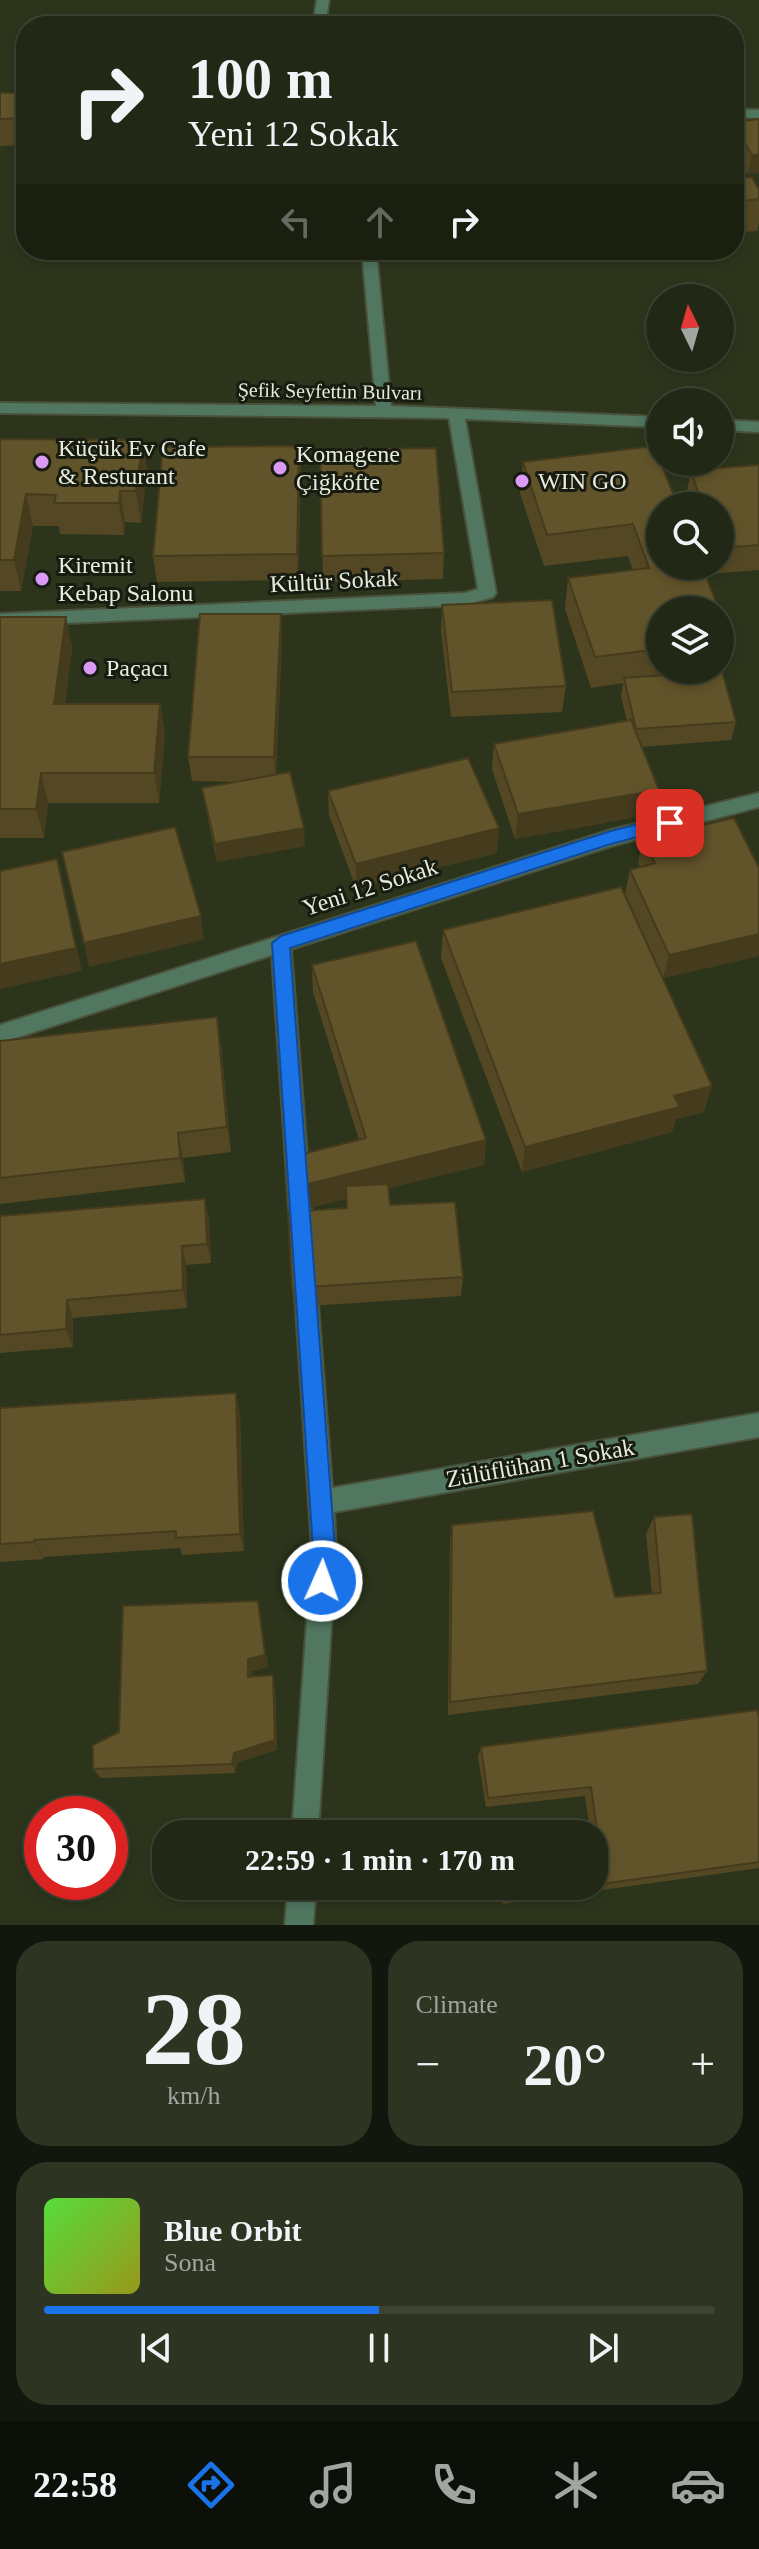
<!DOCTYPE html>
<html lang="en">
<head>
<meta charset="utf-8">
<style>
	:root { --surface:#212815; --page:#2d3422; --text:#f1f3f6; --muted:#a2a6a0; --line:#3e4434; --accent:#1a73e8 }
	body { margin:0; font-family:Georgia,serif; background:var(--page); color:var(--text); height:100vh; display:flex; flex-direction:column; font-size:30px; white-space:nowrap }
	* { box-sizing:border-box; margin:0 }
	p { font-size:26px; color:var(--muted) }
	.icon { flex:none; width:44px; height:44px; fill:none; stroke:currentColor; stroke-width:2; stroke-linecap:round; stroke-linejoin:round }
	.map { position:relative; height:1925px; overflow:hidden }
	.sheet { display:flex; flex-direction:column; gap:16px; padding:16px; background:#12160c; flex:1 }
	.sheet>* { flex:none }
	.guide { position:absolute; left:16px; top:16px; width:728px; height:244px; border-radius:32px; box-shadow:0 4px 12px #0003,0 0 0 2px var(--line); background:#212815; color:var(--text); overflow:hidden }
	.needle { width:52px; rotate:355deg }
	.controls { position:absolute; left:646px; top:284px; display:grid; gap:16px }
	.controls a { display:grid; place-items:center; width:88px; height:88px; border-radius:50%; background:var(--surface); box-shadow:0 4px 12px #0003,0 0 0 2px var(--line); font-size:40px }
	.speed { position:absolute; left:24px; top:1796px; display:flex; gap:16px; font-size:40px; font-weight:700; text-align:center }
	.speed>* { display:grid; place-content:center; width:104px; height:104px; border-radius:50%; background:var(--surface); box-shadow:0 4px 12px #0003,0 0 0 2px var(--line); line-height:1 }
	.speed .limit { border:12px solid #d22; background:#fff; color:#111 }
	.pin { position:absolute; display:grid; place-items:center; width:68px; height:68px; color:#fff; margin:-34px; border-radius:16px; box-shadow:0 4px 12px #0006 }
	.me { position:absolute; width:88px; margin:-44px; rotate:2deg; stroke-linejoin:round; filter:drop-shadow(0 0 6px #0008) }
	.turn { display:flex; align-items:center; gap:28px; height:168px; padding:0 40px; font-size:36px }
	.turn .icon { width:104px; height:104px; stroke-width:2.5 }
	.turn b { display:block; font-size:56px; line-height:68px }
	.lanes { display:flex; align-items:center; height:76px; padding:0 40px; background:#0003; justify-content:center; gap:40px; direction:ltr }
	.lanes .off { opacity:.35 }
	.big { font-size:60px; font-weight:700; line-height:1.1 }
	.sheet .widget { flex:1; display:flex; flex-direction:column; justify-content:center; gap:12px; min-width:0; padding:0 28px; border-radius:32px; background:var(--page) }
	.sheet .dial { align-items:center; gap:0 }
	.dial b { font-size:104px; line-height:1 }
	.song { display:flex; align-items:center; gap:24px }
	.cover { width:96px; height:96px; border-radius:12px; background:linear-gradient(135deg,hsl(110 70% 55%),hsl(60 70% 35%)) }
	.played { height:8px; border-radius:4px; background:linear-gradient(90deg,var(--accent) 50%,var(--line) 50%) }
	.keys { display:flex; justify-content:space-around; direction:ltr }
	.heat { display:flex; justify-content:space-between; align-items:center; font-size:44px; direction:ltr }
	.sheet .tiles { flex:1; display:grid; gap:16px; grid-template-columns:1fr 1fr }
	.widget:last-child { grid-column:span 2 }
	.trip { position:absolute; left:152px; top:1820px; width:456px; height:80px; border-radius:32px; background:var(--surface); box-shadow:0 4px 12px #0003,0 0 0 2px var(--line); font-weight:700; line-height:80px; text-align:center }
	.tab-bar { display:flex; height:128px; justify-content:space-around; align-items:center; background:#0d1008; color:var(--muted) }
	.tab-bar .icon { width:56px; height:56px }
	.tab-bar .current { color:var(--accent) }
	.tab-bar b { font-size:36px; color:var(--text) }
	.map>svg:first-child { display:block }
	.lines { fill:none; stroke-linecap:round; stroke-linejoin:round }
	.street-casing { stroke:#4a523b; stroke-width:4 }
	.street { fill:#517761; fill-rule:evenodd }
	.wall { fill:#544824 }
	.shaded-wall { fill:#453b1d }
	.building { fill:#62542a; stroke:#453b1d; stroke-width:2 }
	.route { fill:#1a73e8; stroke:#114b97; stroke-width:2 }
	.poi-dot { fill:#da9af6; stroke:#171b10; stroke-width:3 }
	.labels { text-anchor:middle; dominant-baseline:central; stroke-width:6; stroke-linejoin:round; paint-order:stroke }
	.far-street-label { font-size:20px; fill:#e7eddd; stroke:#171b10 }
	.poi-label { font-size:24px; fill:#e7eddd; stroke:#171b10; text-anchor:start }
	.street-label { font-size:24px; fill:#e7eddd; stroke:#171b10 }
</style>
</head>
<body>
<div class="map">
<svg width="759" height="1925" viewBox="0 0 759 1925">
	<rect width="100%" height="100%" fill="#2c351c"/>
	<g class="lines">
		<g class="street-casing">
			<path id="street" d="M317,0H329L325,26H313Z
				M734,109L759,110V118L734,117Z
				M362,250H376L391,406L660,417V427L465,419L496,593L493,597L465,605L0,626V614L465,593L478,589L449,418L0,413V403L376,406Z
				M720,420L759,422V432L720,430Z
				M759,793V807L611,846L291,949L313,1235L310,1242L302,1245L294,1242L291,1235L272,955L0,1043V1025L611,830Z
				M305,1269L313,1272L316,1279L332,1488L759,1413V1437L334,1512L336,1549L318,1834H292L312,1549L294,1279L297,1272Z
				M288,1886H316L313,1925H285Z"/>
		</g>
		<use href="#street" class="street"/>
	</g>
	<path class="wall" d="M0,93H24L26,103V145L0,146Z
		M759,119L748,175L741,164L746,173L745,178L758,189L759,187V222L757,231L734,233V122Z
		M0,439L143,440L147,471L141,523L125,522L124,535L60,534L59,526H33L21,591H0Z
		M299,446L301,472L298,580L157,582L153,556Z
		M654,446L660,610V670H720V613L731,640L724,671L714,672L736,722L731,740L641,747L659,790L654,814L515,839L492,769L494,744L627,721L621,696L623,683L591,688L565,609L568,578L633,570L628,556L544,566L520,493L523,462Z
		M320,450L444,553L443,579L323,582Z
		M759,465V570L710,574L708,566H720V506H689L686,497L691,470Z
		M442,605L566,686L562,712L451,717L441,631Z
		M281,614L282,640L276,775L305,846L217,862L205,805L202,788L237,782L192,781L188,757Z
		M0,617H66L72,648L65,704H160L165,734L159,803H48L44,838H0Z
		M328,791L497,853L356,888L329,815Z
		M643,838L759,868V956L663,978L625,893L630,870L640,867L638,862Z
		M443,930L704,1112L676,1119L672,1132L522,1172L441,958Z
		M312,965L486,1140L484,1165L388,1188L390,1205L463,1277L461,1296L294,1307L292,1288L347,1208L346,1199L305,1209L298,1180L295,1156L359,1140L313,992Z
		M0,1041L221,1044L231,1152L183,1158L185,1182L0,1204Z
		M0,1216L209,1219L211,1263L186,1265L187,1308L73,1318V1347L0,1353Z
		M0,1408L240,1413L244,1551L182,1555L180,1548L44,1557V1559L0,1562Z
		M654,1517L707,1671L698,1684L448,1715L450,1542L452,1525L615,1597L652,1593L646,1534Z
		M258,1601L268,1667L252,1671L251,1677L275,1686L277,1750L238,1762L235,1773L101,1778L93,1769Z
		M759,1718V1868L503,1904L502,1886H594L590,1831L585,1796L486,1807L478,1757L481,1747Z"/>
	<path class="shaded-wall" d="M752,155H759V173L748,175Z
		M143,440L147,471L141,523L136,491Z
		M299,446L301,472L298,580L297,554Z
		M120,491L125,522L124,535L119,503Z
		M26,494L33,526L21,591L14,560Z
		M281,614L282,640L275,782L274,757Z
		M66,617L72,648L61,735L54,704Z
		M160,704L165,734L159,803L154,773Z
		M41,773L48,803L44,838L36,809Z
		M659,790L654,814L515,839L518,814Z
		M304,828L305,846L217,862L215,844Z
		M499,828L497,853L356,888V864Z
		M57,859L82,971L0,989V964Z
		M201,916L204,940L89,967L84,943Z
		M759,934V956L663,978L669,955Z
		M217,1017L221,1044L231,1152L227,1127Z
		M712,1086L704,1112L676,1119L672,1132L522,1172L525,1147L674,1096Z
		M178,1133L183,1158L185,1182L180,1158Z
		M486,1140L484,1165L305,1209L304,1185Z
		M205,1199L209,1219L211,1263L207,1244Z
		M182,1246L186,1265L187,1308L183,1290Z
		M67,1300L73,1318V1347L66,1329Z
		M236,1393L240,1413L244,1551L240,1534Z
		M34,1540L44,1557V1559L34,1542Z
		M258,1601L268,1667L252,1671L251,1688L248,1677V1659Z
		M273,1675L275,1686L277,1750L238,1762L235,1773L232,1764L234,1753Z"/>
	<path class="building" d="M0,93H24L22,103H26V118L0,119Z
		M759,119V155H752L734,126V122Z
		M734,150L746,173L734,174Z
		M752,177L759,190V199L734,202V179Z
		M0,439L143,440L136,491H120L119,503H54L56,495L26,494L14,560H0Z
		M299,446L297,554L153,556L163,447Z
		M654,446L678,506H660V566H702L719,610H660V649L595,657L568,578L649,568L633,524L547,535L523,462Z
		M436,448L444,553L322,556L320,450Z
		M759,465V545L720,548V506H702L691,470Z
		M552,600L566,686L452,692L442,605Z
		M720,613L731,640L720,641Z
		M200,614H281L274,757H188Z
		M0,617H66L54,704H160L154,773H41L36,809H0Z
		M722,671L736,722L636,729L624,678Z
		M631,720L659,790L518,814L494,744Z
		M468,758L499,828L356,864L328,791Z
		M290,772L304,828L215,844L202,788Z
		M734,818L759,868V934L669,955L630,870L655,863L643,838Z
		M175,827L201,916L84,943L62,852Z
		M57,859L76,948L0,964V871Z
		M621,887L712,1086L674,1096L680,1107L525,1147L443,930Z
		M416,941L486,1140L304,1185L295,1156L366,1138L312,965Z
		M217,1017L227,1127L178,1133L180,1158L0,1178V1041Z
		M388,1184L390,1205L455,1202L463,1277L292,1288L288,1212L347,1208L346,1186Z
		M205,1199L207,1244L182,1246L183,1290L67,1300L66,1329L0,1335V1216Z
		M236,1393L240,1534L176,1538V1531L34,1540V1542L0,1544V1408Z
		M593,1511L615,1597L661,1593L654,1517L692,1514L707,1671L450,1702L452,1525Z
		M258,1601L265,1655L248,1659V1677L273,1675L275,1740L234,1753L232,1764L93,1769V1745L119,1732L123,1606Z
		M757,1710L759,1718V1862L594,1885V1834H573L597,1830L591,1787L488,1798L481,1747Z
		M506,1886H590L506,1898Z"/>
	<path class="route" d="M670,816L679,823L676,827L611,844L290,948L335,1549L330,1589L322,1592L314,1589L311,1581L313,1549L272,943L281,936L611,831Z"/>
	<g class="poi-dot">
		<circle cx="42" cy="462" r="8"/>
		<circle cx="280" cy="468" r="8"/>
		<circle cx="522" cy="481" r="8"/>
		<circle cx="42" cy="579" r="8"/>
		<circle cx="90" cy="668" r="8"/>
	</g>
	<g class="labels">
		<g class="far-street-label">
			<text transform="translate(330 391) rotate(1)">Şefik Seyfettin Bulvarı</text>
		</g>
		<g class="poi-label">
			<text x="58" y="448">Küçük Ev Cafe<tspan x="58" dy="28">&amp; Resturant</tspan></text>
			<text x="296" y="454">Komagene<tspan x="296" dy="28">Çiğköfte</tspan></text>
			<text x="538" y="481">WIN GO</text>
			<text x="58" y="565">Kiremit<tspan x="58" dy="28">Kebap Salonu</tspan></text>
			<text x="106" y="668">Paçacı</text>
		</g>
		<g class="street-label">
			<text transform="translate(334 581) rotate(-3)">Kültür Sokak</text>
			<text transform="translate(370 887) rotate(-18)">Yeni 12 Sokak</text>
			<text transform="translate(540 1463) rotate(-10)">Zülüflühan 1 Sokak</text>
		</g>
	</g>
</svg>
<div class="controls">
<a><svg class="needle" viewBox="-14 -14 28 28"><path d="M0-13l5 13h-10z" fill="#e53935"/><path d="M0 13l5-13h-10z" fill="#a2a6a0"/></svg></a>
<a><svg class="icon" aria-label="sound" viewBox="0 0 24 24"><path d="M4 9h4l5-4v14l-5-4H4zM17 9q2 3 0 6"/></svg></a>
<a><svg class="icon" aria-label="search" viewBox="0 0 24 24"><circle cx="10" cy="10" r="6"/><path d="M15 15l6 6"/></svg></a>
<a><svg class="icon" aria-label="layers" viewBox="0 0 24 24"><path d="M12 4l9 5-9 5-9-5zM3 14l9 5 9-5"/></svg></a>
</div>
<div class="speed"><div class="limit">30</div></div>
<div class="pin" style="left:670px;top:823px;background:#d93025"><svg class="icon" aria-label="arrive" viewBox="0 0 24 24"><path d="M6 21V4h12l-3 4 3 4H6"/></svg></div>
<svg class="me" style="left:322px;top:1581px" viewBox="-20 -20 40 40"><circle r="17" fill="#1a73e8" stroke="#fff" stroke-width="3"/><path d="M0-11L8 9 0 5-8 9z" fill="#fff"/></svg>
<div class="trip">22:59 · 1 min · 170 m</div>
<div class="guide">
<div class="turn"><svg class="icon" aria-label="right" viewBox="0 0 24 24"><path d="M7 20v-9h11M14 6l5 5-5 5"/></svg><div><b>100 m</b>Yeni 12 Sokak</div></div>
<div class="lanes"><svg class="icon off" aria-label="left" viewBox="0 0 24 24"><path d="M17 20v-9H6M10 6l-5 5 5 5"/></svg><svg class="icon off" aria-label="ahead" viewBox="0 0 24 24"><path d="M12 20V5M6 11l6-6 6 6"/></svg><svg class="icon" aria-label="right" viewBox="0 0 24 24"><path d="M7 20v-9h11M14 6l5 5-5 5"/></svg></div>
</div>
</div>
<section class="sheet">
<div class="tiles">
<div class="widget dial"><b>28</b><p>km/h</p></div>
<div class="widget"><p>Climate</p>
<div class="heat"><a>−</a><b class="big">20°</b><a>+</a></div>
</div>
<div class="widget">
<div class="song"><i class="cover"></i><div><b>Blue Orbit</b><p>Sona</p></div></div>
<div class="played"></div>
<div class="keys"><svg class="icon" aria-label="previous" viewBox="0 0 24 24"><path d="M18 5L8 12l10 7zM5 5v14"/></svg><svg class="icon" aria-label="pause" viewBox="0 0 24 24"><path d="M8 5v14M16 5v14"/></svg><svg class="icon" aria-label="next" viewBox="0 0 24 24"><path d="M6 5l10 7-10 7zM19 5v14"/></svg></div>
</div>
</div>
</section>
<nav class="tab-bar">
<b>22:58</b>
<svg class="icon current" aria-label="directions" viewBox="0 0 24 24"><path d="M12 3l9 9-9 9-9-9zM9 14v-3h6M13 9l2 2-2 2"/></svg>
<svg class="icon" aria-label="music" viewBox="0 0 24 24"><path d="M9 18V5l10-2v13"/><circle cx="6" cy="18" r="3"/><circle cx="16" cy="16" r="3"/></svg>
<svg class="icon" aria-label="phone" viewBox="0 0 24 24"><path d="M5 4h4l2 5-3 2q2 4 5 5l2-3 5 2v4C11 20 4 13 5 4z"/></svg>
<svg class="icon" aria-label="climate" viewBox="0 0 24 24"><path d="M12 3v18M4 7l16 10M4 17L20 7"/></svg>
<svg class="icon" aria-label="car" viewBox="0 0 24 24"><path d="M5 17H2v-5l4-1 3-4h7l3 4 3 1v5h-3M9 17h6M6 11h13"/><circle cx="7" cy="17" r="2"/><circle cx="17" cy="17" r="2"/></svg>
</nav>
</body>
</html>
